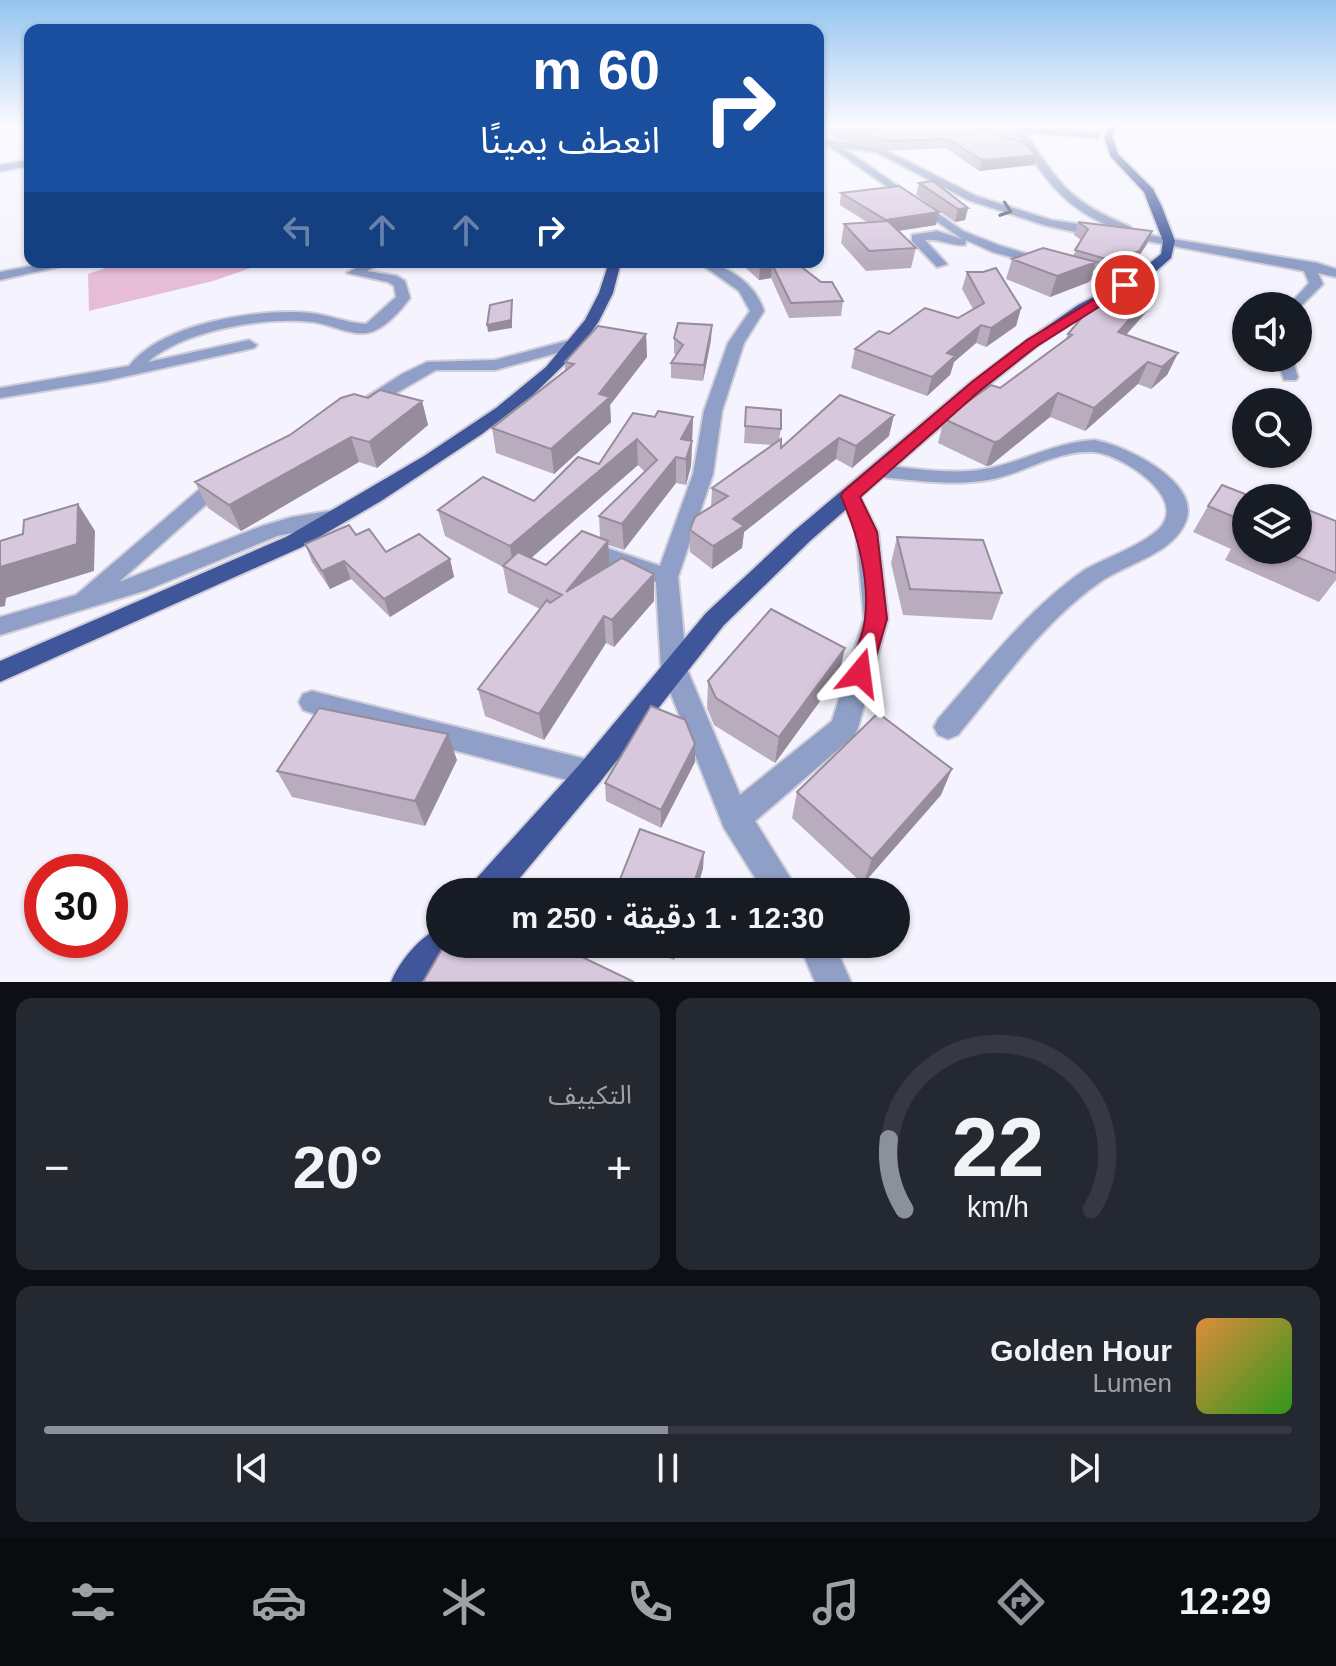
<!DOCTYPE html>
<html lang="ar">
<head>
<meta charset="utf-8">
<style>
	:root { --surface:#171b24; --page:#242831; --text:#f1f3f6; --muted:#9ea1a6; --line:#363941; --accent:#8c9099 }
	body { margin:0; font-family:Arial,"Noto Sans Arabic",sans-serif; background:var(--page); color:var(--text); direction:rtl; height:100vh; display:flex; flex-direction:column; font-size:30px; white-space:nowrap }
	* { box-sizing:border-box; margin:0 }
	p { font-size:26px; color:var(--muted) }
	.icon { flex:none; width:44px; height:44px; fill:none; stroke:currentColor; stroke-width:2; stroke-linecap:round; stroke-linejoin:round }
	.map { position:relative; height:982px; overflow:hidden; direction:ltr }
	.side { display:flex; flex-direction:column; gap:16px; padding:16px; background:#0d0f14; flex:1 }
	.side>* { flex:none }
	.hud { position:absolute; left:24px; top:24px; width:800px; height:244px; border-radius:16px; box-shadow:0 2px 6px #0004; direction:rtl; background:#1a4fa0; color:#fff; overflow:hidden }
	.fabs { position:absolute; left:1232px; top:292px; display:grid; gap:16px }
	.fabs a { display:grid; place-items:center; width:80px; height:80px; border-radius:50%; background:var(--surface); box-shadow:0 2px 6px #0004; font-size:40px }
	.speed { position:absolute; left:24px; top:854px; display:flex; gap:16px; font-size:40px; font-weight:700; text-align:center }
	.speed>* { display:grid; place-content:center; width:104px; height:104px; border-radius:50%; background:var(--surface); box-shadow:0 2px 6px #0004; line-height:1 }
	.speed .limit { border:12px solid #d22; background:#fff; color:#111 }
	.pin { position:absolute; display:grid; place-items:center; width:68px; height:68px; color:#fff; margin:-34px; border:4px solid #fff; border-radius:50%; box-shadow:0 2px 8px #0007 }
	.me { position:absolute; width:88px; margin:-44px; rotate:16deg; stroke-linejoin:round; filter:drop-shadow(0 0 6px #0008) }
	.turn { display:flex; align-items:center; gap:28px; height:168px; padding:0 32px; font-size:36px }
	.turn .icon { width:104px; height:104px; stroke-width:2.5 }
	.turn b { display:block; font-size:56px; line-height:68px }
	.lanes { display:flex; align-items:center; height:76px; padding:0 32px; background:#0003; justify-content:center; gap:40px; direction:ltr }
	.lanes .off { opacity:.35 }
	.big { font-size:60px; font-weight:600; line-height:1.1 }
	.side .tile { flex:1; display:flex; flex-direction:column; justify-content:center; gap:12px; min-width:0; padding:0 28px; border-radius:16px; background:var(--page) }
	.side .dial { align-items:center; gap:0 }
	.dial svg { height:208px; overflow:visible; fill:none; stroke:var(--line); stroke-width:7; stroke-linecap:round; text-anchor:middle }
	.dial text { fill:var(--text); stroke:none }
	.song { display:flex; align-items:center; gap:24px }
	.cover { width:96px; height:96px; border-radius:12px; background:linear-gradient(135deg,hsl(30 70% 55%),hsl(110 70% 35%)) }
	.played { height:8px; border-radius:4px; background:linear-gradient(90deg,var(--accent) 50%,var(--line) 50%) }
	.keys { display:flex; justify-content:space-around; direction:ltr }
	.heat { display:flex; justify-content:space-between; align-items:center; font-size:44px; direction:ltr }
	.side .tiles { flex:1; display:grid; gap:16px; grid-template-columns:1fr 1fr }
	.tile:last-child { grid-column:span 2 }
	.trip { position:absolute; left:426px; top:878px; width:484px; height:80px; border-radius:40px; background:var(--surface); box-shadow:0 2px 6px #0004; font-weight:600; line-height:80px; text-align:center; direction:rtl }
	.tabs { display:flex; height:128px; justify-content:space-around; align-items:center; background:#090b0e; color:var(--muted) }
	.tabs .icon { width:56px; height:56px }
	.tabs .on { color:var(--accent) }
	.tabs b { font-size:36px; color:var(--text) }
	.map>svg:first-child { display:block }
	.green { fill:#e7bcd7 }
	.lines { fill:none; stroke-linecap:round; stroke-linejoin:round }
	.minor-casing { stroke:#d0cfd9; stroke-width:4 }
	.major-casing { stroke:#d0cfd9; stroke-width:4 }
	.minor { fill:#909fc7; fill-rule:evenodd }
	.major { fill:#40569a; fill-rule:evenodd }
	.wall { fill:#baacbf; fill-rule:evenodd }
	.shaded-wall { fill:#978c9b }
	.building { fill:#d8c8de; stroke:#978c9b; stroke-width:2 }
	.oneway { stroke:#52576c }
	.route { fill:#e11d48; stroke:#92132f; stroke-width:2 }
</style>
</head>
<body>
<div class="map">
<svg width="1336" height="982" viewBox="0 0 1336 982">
	<rect width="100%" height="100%" fill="#f5f4fe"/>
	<path class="green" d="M123,262H268L213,281L89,311L88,274Z"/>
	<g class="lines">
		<g class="minor-casing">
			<path id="minor" d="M1008,124L1101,133L1098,138L1026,133C1060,185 1070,202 1129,226L1131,228L1125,231L1317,263L1336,269V277L1318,273L1323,284L1298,309V306H1288L1309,283L1304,271L1147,241L1084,234L1044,225L968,200L876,152L843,148L963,231L1001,246L1132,285L1120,288L993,252L966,240L965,245C951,246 939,238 925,240L947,264L937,267L912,241V235L937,231L962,239L825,143L829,140L881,148L976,196L1051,220L1124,231C1082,218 1057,196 1033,160C1025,147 1019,134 1008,124Z
				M30,160V166L0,171V165Z
				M53,262H79L0,280V272Z
				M367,262H383L367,271L397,276L405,281L410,298C401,310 388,325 374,331C356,339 331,324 313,322C267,316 184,330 148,362L249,340L257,345L254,348L105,381L0,398V388L129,366C162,323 258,308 310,313C329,315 347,323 366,324L396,297L394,286L388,282L347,273Z
				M698,262C725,262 756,284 764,311L744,343L722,411L713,474L678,577L687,669L740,795L832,721L864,619L856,532L840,496L843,491H857L878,532L888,619L858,728L854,736L755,821L799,892H764L724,828L661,669L656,582L578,553L575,548L578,543L586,541L660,566L693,474L704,411L728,343L750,311L739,291Z
				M574,339L579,341V347L495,370H436L369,409L363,410L354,405L402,374L427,362L495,360Z
				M1276,358H1292L1298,377L1296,380H1284Z
				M1094,440C1124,445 1201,481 1186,521C1174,553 1129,563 1103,580C1044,620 1003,681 958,735L948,739L938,735L934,727L938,719C984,667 1026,611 1083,571C1103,558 1157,541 1165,520C1178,490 1117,453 1093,452C1058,450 1026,472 993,479C955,487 916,480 878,477L868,471L878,465C915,468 954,476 991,468C1026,460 1057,442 1094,440Z
				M222,474L232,480L229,484L119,582L262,526L292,517L341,509L351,516L341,523L277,536L147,590L0,635V617L76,595L215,476Z
				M312,691L590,760L600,764L605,773L600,782L590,786L312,713L303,710L299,702L303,694Z
				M799,944H834L851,982H815Z"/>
		</g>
		<g class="major-casing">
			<path id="major" d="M1112,124H1120L1112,136L1118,154L1153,189L1162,207L1175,241L1171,258L1145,281L1088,311L1037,346L984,389L810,541L724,625L600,782L508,892H471L475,880L580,764L706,613L794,531L972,381L1027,340L1078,305L1135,275L1161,254L1163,241L1144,192L1111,157L1104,136Z
				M609,262H621L613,293L599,321L579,350L533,395L482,434L381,501L302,547L0,682V661L286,537L424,456L496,408L546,367L585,320L599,293Z
				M440,928V944H459L454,956L432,982H391C399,962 420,936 440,928Z"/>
		</g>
		<use href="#minor" class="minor"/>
		<use href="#major" class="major"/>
	</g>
	<path class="wall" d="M818,124H842L847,130L869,133L853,129L847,124H1012L1018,128L1015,138L982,126L967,125L1037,155L1034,165L979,171L946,148L890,151L836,139L818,126Z
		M919,183L968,208L965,220L955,222L916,195Z
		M841,193L936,225L898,231L916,248L911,268L866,271L841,243L844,224L867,222L840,205Z
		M1078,222L1147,244L1133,265L1108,275L1093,270L1089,282L1050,297L1006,279L1012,259L1073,256L1081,240L1074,235Z
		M739,262H795L843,301L841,316L789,318L771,278L759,280Z
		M967,272L1021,308L1016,326L986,347L976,343L954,362L950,375L927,396L851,368L855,349L889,334L958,318L973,309L962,289Z
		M1102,305L1148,310L1126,335L1178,353L1167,375L1151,389L1138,384L1085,431L1050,417L991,465L986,466L938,443L944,419L1000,388L1066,339L1068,334Z
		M646,334L647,357L610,405L611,422L554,474L496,453L492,428L565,371V362Z
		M674,338L711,340L703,381L671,378V363L676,355L674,353Z
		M840,395L889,436L852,468L836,459L744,532L742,548L712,569L690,552V530L711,507L712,488L772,445L744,443L746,407L781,429L779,440L781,448Z
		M368,398L422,401L428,425L377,468L359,462L241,531L208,508L195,482L290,435Z
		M655,417H693L691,466L686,485L676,483L624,550L608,545L610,566L654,601L614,647L606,643L544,740L485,716L478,689L540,609L508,593L503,567L445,536L438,510L534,501L599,464ZM638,465L645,472L599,516L600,538L546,565L531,558Z
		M1246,498V550H1298L1336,521V580L1319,602L1225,560L1231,549L1193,532L1208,506Z
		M356,535L386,552L450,559L454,577L390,617L351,579L330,589L312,562L305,544Z
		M897,537L1002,593L992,620L903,615L891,563Z
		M839,675L775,763L714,725L707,708L708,681Z
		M683,719L695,762L661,828L606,801L605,783Z
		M457,760L425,826L292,797L277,771Z
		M797,792L941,795L863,884L792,818Z
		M635,944H679L674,960Z"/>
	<path class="shaded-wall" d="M1037,155L1034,165L979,171L982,160Z
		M968,208L965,220L955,222L958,209Z
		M939,212L936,225L883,233L886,220Z
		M1152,231L1147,244L1133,265L1108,275L1113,261Z
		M1096,262L1089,282L1050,297L1057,276Z
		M772,264L771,278L759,280L760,266Z
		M1157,289L1148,310L1109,354L1118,332Z
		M512,300V328L488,332L487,325Z
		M1021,308L1016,326L986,347L991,328Z
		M712,325L711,340L703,381L704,365Z
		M981,325L976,343L954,362L950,375L927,396L932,377L947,353Z
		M646,334L647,357L610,405L611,422L554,474L551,449L599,394Z
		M1178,353L1167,375L1151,389L1162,367Z
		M1148,362L1138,384L1085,431L1094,408Z
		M1058,393L1050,417L991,465L986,466L994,442Z
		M422,401L428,425L377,468L369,442Z
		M894,415L889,436L852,468L856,446Z
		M693,417L691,466L686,485V459L681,439Z
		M351,437L359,462L241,531L229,505Z
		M839,438L836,459L744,532L742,548L712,569L713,546L733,519Z
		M637,439L638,465L514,573L510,546Z
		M676,457V483L624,550L622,524Z
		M78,504L95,531L94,571L6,598L5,606L0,607V567Z
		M608,541L610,568L566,592Z
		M450,559L454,577L390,617L384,599Z
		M344,561L351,579L330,589L322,571Z
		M654,574V601L614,647L612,620Z
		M604,616L606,643L544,740L539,714Z
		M845,648L839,675L775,763L779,737Z
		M448,734L457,760L425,826L415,801Z
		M695,744V762L661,828V810Z
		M952,769L941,795L863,884L872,859Z
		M704,852L703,869L696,892H691Z
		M674,944H679L674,960Z"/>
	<path class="building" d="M829,124H842L847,130L869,133L876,127L873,124H963L981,128L1024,143L1037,155L982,160L948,139L891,141L837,129Z
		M933,181L968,208L958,209L919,183Z
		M899,186L939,212L886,220L841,193Z
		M888,221L916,248L869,251L844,224Z
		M1078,222L1152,231L1139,251L1113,261L1075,250L1088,229Z
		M1043,248L1096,262L1057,276L1012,259Z
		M756,262H795L821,282H832L843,301L791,303L772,264L760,266Z
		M996,268L1021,308L991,328L981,325L947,353L955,356L932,377L855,349L879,331L889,334L925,308L958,318L984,303L967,272H983Z
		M1126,281L1157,289L1118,332L1178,353L1162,367L1148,362L1094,408L1058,393L999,441L994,442L944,419L991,385L1000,388L1072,335L1068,334L1094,303L1102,305Z
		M512,300L511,320L487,325L490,305Z
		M678,323L712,325L704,365L671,363L683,345L674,338Z
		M598,326L646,334L599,394L610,397L551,449L492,428L574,364L565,362Z
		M380,390L422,401L369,442L351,437L229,505L195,482L290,435L341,398L354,394L368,398Z
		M840,395L894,415L856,446L839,438L733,519L744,526L713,546L690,530L695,517L728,496L712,488L781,439V448Z
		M746,407L781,410V429L745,426Z
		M658,411L693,417L681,439L692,441L686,459L676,457L622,524L599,516L657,460L637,439L510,546L438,510L483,477L534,501L578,457L599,464L633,413L655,417Z
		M1222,485L1255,498H1246V522L1208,506Z
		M1264,493L1278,498H1261Z
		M78,504L77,544L0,567V541L23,534L24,520Z
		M1298,506L1336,521V573L1280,550H1298Z
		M349,525L356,535L369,529L386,552L419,534L450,559L384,599L344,561L322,571L305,544Z
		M1246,526V536L1242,534Z
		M582,531L608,541L566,592L622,558L654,574L612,620L604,616L539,714L478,689L547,600L550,603L562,595L503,566L518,552L546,565Z
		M897,537L983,540L1002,593L910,589Z
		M771,609L845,648L779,737L716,698L708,681Z
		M651,706L683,719L684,717L695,744L661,810L605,783Z
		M319,708L448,734L415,801L277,771Z
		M878,713L952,769L872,859L797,792Z
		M640,829L704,852L691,892H615Z
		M445,944H555L634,982H423Z"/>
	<defs><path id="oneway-chevron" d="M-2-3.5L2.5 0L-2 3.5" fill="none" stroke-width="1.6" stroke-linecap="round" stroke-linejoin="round" transform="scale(2)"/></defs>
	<use class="oneway" href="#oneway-chevron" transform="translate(1006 210) rotate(19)"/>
	<linearGradient id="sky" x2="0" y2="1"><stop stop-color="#94c4f0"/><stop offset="0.48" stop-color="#fafaff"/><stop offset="1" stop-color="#fafaff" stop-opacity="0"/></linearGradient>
	<rect width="1336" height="261" fill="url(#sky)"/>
	<path class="route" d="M1125,281L1131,285L1129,288L1037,346L983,388L860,497L877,532L887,619L869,680L860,683L852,680L848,673C854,656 863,637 865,619C870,577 857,533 841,496L843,492L972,382L1027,340Z"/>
</svg>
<div class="fabs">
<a><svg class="icon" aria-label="sound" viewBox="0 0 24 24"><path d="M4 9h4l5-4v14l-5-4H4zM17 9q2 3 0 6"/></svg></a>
<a><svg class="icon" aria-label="search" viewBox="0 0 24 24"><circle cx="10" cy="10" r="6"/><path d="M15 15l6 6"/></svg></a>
<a><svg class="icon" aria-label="layers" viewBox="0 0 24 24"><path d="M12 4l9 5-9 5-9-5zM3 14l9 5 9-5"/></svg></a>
</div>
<div class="speed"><div class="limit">30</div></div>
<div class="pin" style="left:1125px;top:285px;background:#d93025"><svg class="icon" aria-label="arrive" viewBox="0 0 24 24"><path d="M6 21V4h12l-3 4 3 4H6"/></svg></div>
<svg class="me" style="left:860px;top:673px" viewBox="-20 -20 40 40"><path d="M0-17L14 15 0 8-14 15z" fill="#e11d48" stroke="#fff" stroke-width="4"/></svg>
<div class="trip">12:30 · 1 دقيقة · 250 m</div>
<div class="hud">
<div class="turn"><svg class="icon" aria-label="right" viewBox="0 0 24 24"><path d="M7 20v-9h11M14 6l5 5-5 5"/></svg><div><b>60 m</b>انعطف يمينًا</div></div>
<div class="lanes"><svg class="icon off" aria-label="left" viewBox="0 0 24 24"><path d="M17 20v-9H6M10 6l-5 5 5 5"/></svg><svg class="icon off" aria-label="ahead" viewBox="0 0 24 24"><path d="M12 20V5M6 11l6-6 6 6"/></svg><svg class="icon off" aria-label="ahead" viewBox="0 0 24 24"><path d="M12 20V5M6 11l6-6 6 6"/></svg><svg class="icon" aria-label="right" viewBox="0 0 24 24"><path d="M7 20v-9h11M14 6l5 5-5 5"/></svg></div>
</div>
</div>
<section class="side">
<div class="tiles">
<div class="tile dial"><svg viewBox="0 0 100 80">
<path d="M14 69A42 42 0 1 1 86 69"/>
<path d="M14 69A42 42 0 0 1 8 42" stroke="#8c9099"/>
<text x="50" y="56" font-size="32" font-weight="700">22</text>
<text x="50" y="72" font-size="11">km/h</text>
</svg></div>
<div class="tile"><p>التكييف</p>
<div class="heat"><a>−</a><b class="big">20°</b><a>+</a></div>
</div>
<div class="tile">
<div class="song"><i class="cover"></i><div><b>Golden Hour</b><p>Lumen</p></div></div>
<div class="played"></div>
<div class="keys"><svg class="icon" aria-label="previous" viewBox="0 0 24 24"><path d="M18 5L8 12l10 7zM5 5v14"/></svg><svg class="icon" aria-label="pause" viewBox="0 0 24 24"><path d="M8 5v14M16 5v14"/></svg><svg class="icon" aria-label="next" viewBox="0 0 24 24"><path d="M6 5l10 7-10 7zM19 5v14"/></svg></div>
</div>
</div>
</section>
<nav class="tabs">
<b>12:29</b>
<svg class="icon on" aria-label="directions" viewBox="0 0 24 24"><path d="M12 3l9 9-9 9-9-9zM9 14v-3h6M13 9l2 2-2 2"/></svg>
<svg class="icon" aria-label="music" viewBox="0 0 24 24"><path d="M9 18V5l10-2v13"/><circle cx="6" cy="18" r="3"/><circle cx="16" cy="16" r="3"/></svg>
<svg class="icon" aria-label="phone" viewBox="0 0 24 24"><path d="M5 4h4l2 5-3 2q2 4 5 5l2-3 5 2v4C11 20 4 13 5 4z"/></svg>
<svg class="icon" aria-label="climate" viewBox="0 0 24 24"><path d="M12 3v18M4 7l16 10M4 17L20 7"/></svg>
<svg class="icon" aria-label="car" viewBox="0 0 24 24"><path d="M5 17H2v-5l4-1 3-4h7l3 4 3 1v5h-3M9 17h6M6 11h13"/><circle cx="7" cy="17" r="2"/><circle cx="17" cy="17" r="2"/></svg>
<svg class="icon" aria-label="filters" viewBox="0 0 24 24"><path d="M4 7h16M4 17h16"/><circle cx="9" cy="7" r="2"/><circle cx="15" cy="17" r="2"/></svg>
</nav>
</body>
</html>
